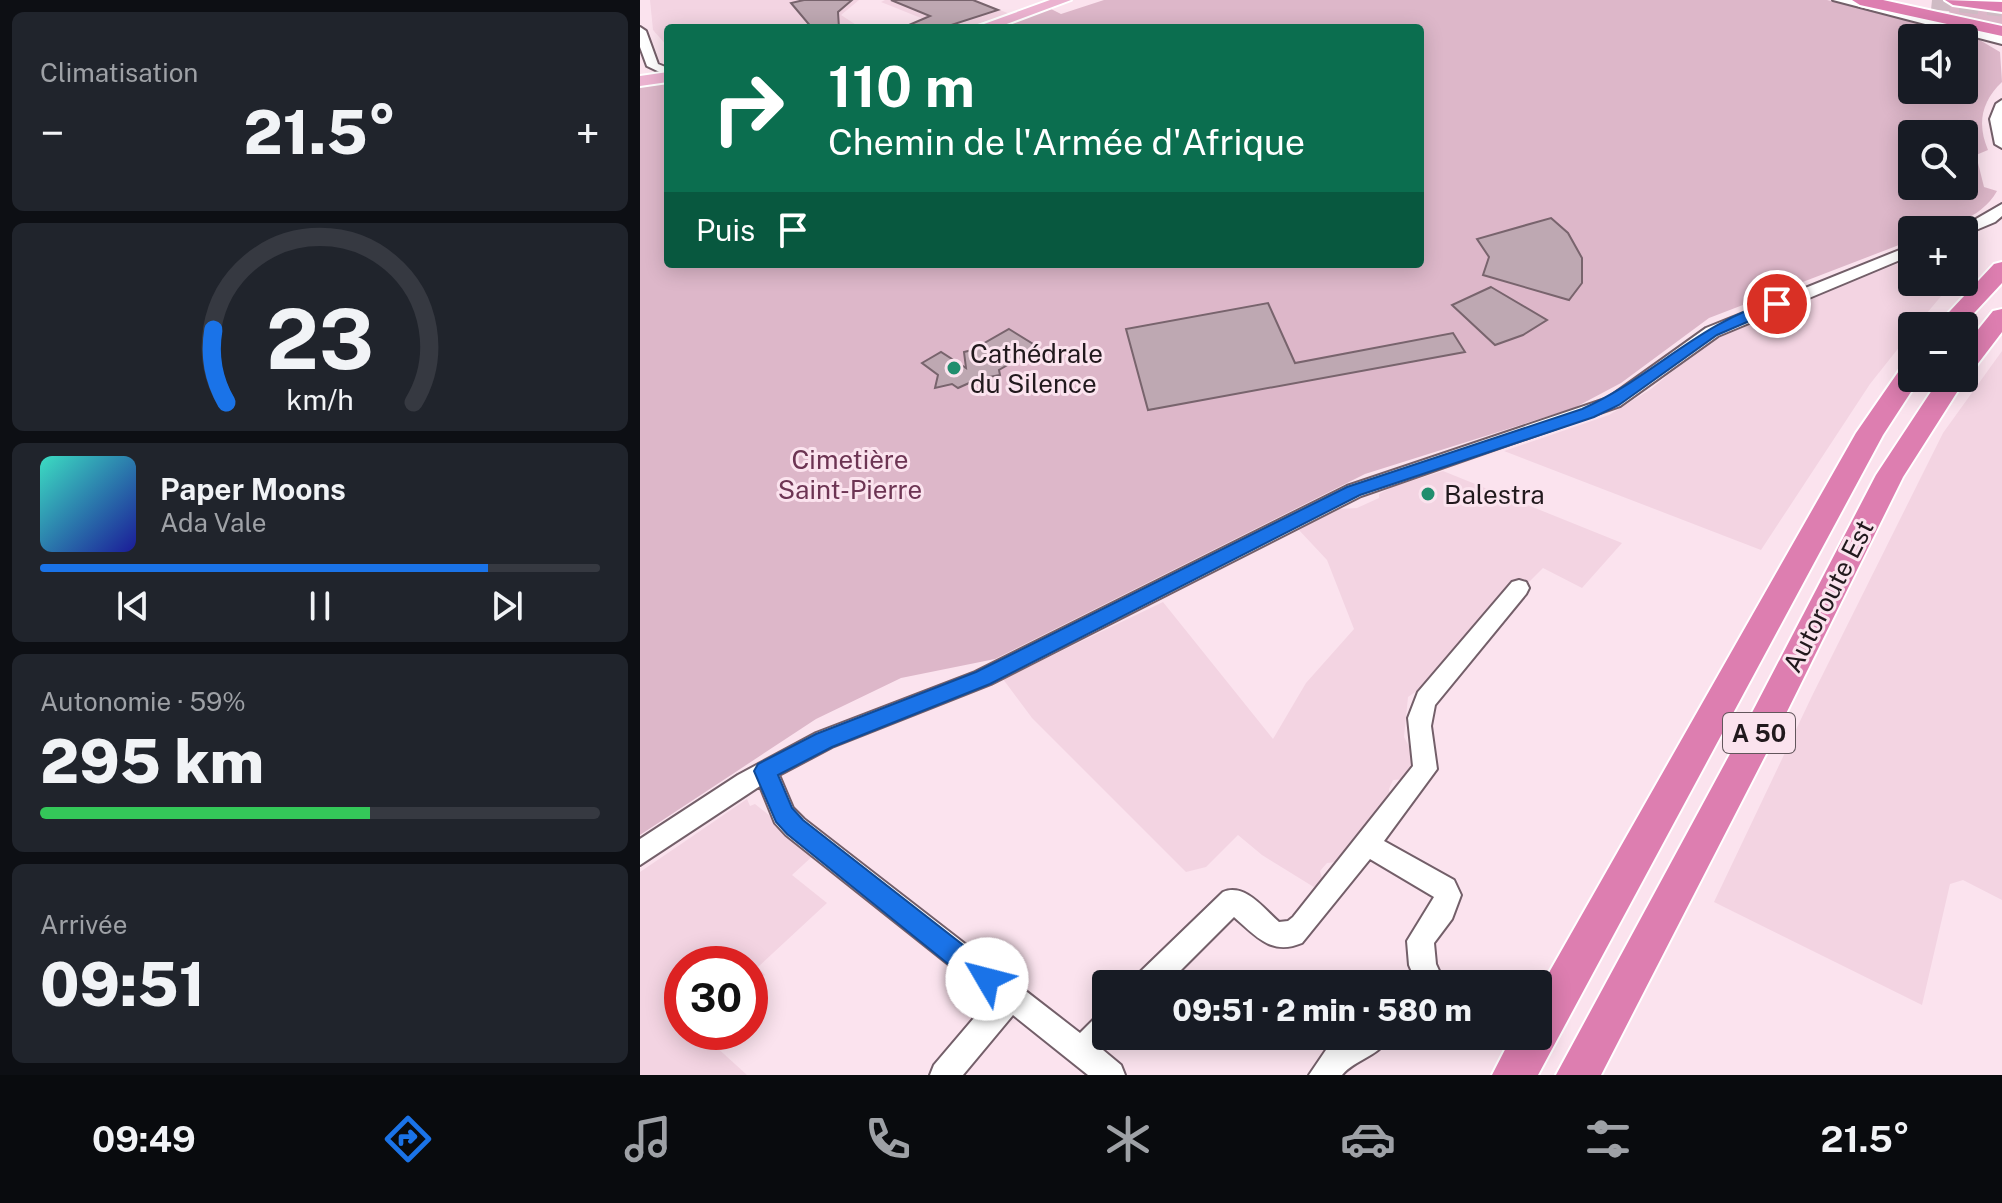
<!DOCTYPE html>
<html lang="fr">
<head>
<meta charset="utf-8">
<style>
	:root { --surface:#171b24; --page:#20242c; --text:#f1f3f6; --muted:#9ea1a6; --line:#363941; --accent:#1a73e8 }
	body { margin:0; font-family:"Public Sans",sans-serif; background:var(--page); color:var(--text); height:100vh; display:flex; flex-direction:column; font-size:30px; white-space:nowrap }
	* { box-sizing:border-box; margin:0 }
	p { font-size:26px; color:var(--muted) }
	.icon { flex:none; width:44px; height:44px; fill:none; stroke:currentColor; stroke-width:2; stroke-linecap:round; stroke-linejoin:round }
	.map { position:relative; flex:1; overflow:hidden }
	.drawer { display:flex; flex-direction:column; gap:12px; padding:12px; background:#0d0f14; width:640px }
	.drawer>* { flex:none }
	.hud { position:absolute; left:24px; top:24px; width:760px; height:244px; border-radius:8px; box-shadow:0 4px 20px #0003; background:#0b6e4f; color:#fff; overflow:hidden }
	.tools { position:absolute; left:1258px; top:24px; display:grid; gap:16px }
	.tools a { display:grid; place-items:center; width:80px; height:80px; border-radius:8px; background:var(--surface); box-shadow:0 4px 20px #0003; font-size:40px }
	.speed { position:absolute; left:24px; top:946px; display:flex; gap:16px; font-size:40px; font-weight:700; text-align:center }
	.speed>* { display:grid; place-content:center; width:104px; height:104px; border-radius:50%; background:var(--surface); box-shadow:0 4px 20px #0003; line-height:1 }
	.speed .limit { border:12px solid #d22; background:#fff; color:#111 }
	.pin { position:absolute; display:grid; place-items:center; width:68px; height:68px; color:#fff; margin:-34px; border:4px solid #fff; border-radius:50%; box-shadow:0 2px 8px #0007 }
	.me { position:absolute; width:88px; margin:-44px; rotate:307deg; stroke-linejoin:round; filter:drop-shadow(0 0 6px #0008) }
	.turn { display:flex; align-items:center; gap:28px; height:168px; padding:0 32px; font-size:36px }
	.turn .icon { width:104px; height:104px; stroke-width:2.5 }
	.turn b { display:block; font-size:56px; line-height:68px }
	.then { display:flex; align-items:center; height:76px; padding:0 32px; background:#0003; gap:16px; font-size:30px }
	.big { font-size:60px; font-weight:800; line-height:1.1 }
	.drawer .widget { flex:1; display:flex; flex-direction:column; justify-content:center; gap:12px; min-width:0; padding:0 28px; border-radius:12px; background:var(--page) }
	.drawer .dial { align-items:center; gap:0 }
	.dial svg { height:208px; overflow:visible; fill:none; stroke:var(--line); stroke-width:7; stroke-linecap:round; text-anchor:middle }
	.dial text { fill:var(--text); stroke:none }
	.song { display:flex; align-items:center; gap:24px }
	.cover { width:96px; height:96px; border-radius:12px; background:linear-gradient(135deg,hsl(170 70% 55%),hsl(240 70% 35%)) }
	.played { height:8px; border-radius:4px; background:linear-gradient(90deg,var(--accent) 80%,var(--line) 80%) }
	.keys { display:flex; justify-content:space-around; direction:ltr }
	.heat { display:flex; justify-content:space-between; align-items:center; font-size:44px; direction:ltr }
	.charge { height:12px; border-radius:6px; background:linear-gradient(90deg,#34c759 59%,var(--line) 0) }
	.trip { position:absolute; left:452px; top:970px; width:460px; height:80px; border-radius:8px; background:var(--surface); box-shadow:0 4px 20px #0003; font-weight:800; line-height:80px; text-align:center }
	.dock { display:flex; height:128px; justify-content:space-around; align-items:center; background:#090b0e; color:var(--muted) }
	.dock .icon { width:56px; height:56px }
	.dock .selected { color:var(--accent) }
	.dock b { font-size:36px; color:var(--text) }
	main { display:flex; flex:1; min-height:0 }
	.map>svg:first-child { display:block }
	.built { fill:#f3d4e2 }
	.green { fill:#ddb7c9; fill-rule:evenodd }
	.building { fill:#bea8b2; stroke:#78646d; stroke-width:2 }
	.lines { fill:none; stroke-linecap:round; stroke-linejoin:round }
	.highway-tunnel { stroke:#cfbbc4; stroke-width:19; stroke-dasharray:19 9; stroke-linecap:butt }
	.minor-casing { stroke:#735f69; stroke-width:4 }
	.major-casing { stroke:#fff; stroke-width:4 }
	.highway-casing { stroke:#fff; stroke-width:4 }
	.minor { fill:#fff; fill-rule:evenodd }
	.major { fill:#ebb2d0; fill-rule:evenodd }
	.highway { fill:#dd7eb0; fill-rule:evenodd }
	.route { fill:#1a73e8; stroke:#114b97; stroke-width:2 }
	.poi-dot { fill:#218e6e; stroke:#fbe3ee; stroke-width:3 }
	.labels { text-anchor:middle; dominant-baseline:central; stroke-width:6; stroke-linejoin:round; paint-order:stroke }
	.shield { fill:#fbe3ee; stroke:#62565c; stroke-width:2 }
	.shield-label { font-size:24px; font-weight:bold; fill:#21191d }
	.poi-label { font-size:26px; fill:#21191d; stroke:#fbe3ee; text-anchor:start }
	.park-label { font-size:26px; fill:#6d3453; stroke:#fbe3ee }
	.street-label { font-size:26px; fill:#21191d; stroke:#fbe3ee }
</style>
</head>
<body>
<main>
<section class="drawer">
<div class="widget"><p>Climatisation</p>
<div class="heat"><a>−</a><b class="big">21.5°</b><a>+</a></div>
</div>
<div class="widget dial"><svg viewBox="0 0 100 80">
<path d="M14 69A42 42 0 1 1 86 69"/>
<path d="M14 69A42 42 0 0 1 9 41" stroke="#1a73e8"/>
<text x="50" y="56" font-size="32" font-weight="700">23</text>
<text x="50" y="72" font-size="11">km/h</text>
</svg></div>
<div class="widget">
<div class="song"><i class="cover"></i><div><b>Paper Moons</b><p>Ada Vale</p></div></div>
<div class="played"></div>
<div class="keys"><svg class="icon" aria-label="previous" viewBox="0 0 24 24"><path d="M18 5L8 12l10 7zM5 5v14"/></svg><svg class="icon" aria-label="pause" viewBox="0 0 24 24"><path d="M8 5v14M16 5v14"/></svg><svg class="icon" aria-label="next" viewBox="0 0 24 24"><path d="M6 5l10 7-10 7zM19 5v14"/></svg></div>
</div>
<div class="widget"><p>Autonomie · 59%</p><b class="big">295 km</b><div class="charge"></div></div>
<div class="widget"><p>Arrivée</p><b class="big">09:51</b></div>
</section>
<div class="map">
<svg width="1362" height="1075" viewBox="0 0 1362 1075">
	<rect width="100%" height="100%" fill="#fbe3ee"/>
	<path class="built" d="M10,0H219L201,15L221,28H28V47L13,30Z
		M245,0H335L370,14L324,28H306L241,2Z
		M1272,258V282H1313L1276,326H1272V331L1230,384L1121,550L864,451L969,415L1011,389L1067,343L1156,304Z
		M1362,351V900L1323,880L1310,884L1282,1005L1074,902L1172,696L1303,433Z
		M803,471L982,543L942,588L903,568L886,585L876,579L794,679L768,697L764,737L778,764L766,779L753,780L749,789L750,800L697,862L687,863L680,871L683,882L677,889L622,855L598,835L566,867L546,872L392,718L363,679L523,602L633,739L666,683L714,629L687,560L658,529L698,509L717,508L739,498V494L752,487Z
		M107,799L110,806L115,804L176,853L152,875L187,903L118,967L125,975L110,989V964H42V1032H64L62,1034L107,1075H0V872Z"/>
	<path class="green" d="M464,0H1187L1331,35L1360,52L1362,82C1341,102 1337,124 1348,150L1336,155L1344,187L1357,191C1341,220 1303,230 1272,230V240L1069,318L981,383L934,408L725,474L355,659L261,678L176,719L0,835V84L28,80V264H780V28H354L411,9L421,14ZM1272,38H1324V90H1272ZM1272,134H1324V186H1272Z
		M1310,2L1362,9V27L1309,15Z"/>
	<path class="building" d="M164,0H212L198,12L199,28H172L151,3Z
		M251,0H333L358,10L302,28H262L290,16Z
		M911,218L928,233L942,258V283L929,300L843,275L849,257L837,239Z
		M851,287L907,320L883,335L855,345L812,305Z
		M628,303L655,363L813,333L825,352L508,410L486,329Z
		M369,329L398,347L359,370L360,375L338,379L318,388L312,384L295,388L298,375L282,363L301,352L326,368L324,352L332,350Z"/>
	<g class="lines">
		<path class="highway-tunnel" d="M1292,0L1362,7"/>
		<g class="minor-casing">
			<path id="minor" d="M1193,0H1213L1362,36V44Z
				M0,27L6,31L18,64L28,68V76L7,66L0,47Z
				M1362,100V148L1355,144L1350,119L1356,104Z
				M1362,204V216L1355,222L1324,235V230H1317Z
				M1272,245V255L1078,336L980,406L721,496L351,684L192,747L139,775L153,808L164,819L440,1033L456,1017L466,1013V1036H476L463,1050L481,1065L485,1075H448L373,1015L323,1075H290L294,1065L351,998L146,835L135,823L120,786L0,865V839L98,775L176,733L335,672L707,486L968,398L1066,328Z
				M879,580L886,582L889,588L886,594L795,705L791,726L797,769L744,841L814,880L821,895L812,919L794,943L796,964L805,984H777L769,965L767,941L794,897L730,859L662,943C631,956 616,936 594,917L527,984H494L498,974L583,892C605,883 623,908 639,922L648,921L653,917L773,766L768,718L778,692L872,582Z
				M707,1036H749C741,1056 715,1059 702,1075H669L688,1047Z"/>
		</g>
		<g class="major-casing">
			<path id="major" d="M410,0H431L356,28H333Z
				M28,72V82L0,86V76Z"/>
		</g>
		<g class="highway-casing">
			<path id="highway" d="M1212,0H1243L1362,26V36L1220,5Z
				M1305,0L1362,2V12L1313,5Z
				M1362,262V283L1322,326H1296L1354,264Z
				M1362,309V332L1333,370L1324,372V347L1353,311Z
				M1272,363V378H1280L1243,435L898,1075H852L872,1036H898V992L1216,433L1263,365Z
				M1324,375L1326,378L1263,477L1127,752L961,1075H916L1103,730L1236,475L1300,378H1324Z"/>
		</g>
		<use href="#minor" class="minor"/>
		<use href="#major" class="major"/>
		<use href="#highway" class="highway"/>
	</g>
	<path class="route" d="M1137,300L1145,304L1142,307L1077,335L979,405L954,417L720,495L350,684L192,747L138,775L152,808L163,820L355,970L359,979L355,988L347,992L338,988L147,834L136,822L114,771L118,764L176,734L336,672L707,487L942,409C1012,378 1060,321 1137,300Z"/>
	<g class="poi-dot">
		<circle cx="314" cy="368" r="8"/>
		<circle cx="788" cy="494" r="8"/>
	</g>
	<g class="labels">
		<rect class="shield" x="1083" y="713" width="72" height="40" rx="6"/>
		<g class="shield-label">
			<text x="1119" y="733">A 50</text>
		</g>
		<g class="poi-label">
			<text x="330" y="353">Cathédrale<tspan x="330" dy="30">du Silence</tspan></text>
			<text x="804" y="494">Balestra</text>
		</g>
		<g class="park-label">
			<text x="210" y="459">Cimetière<tspan x="210" dy="30">Saint-Pierre</tspan></text>
		</g>
		<g class="street-label">
			<text transform="translate(1188 596) rotate(-63)">Autoroute Est</text>
		</g>
	</g>
</svg>
<div class="tools">
<a><svg class="icon" aria-label="sound" viewBox="0 0 24 24"><path d="M4 9h4l5-4v14l-5-4H4zM17 9q2 3 0 6"/></svg></a>
<a><svg class="icon" aria-label="search" viewBox="0 0 24 24"><circle cx="10" cy="10" r="6"/><path d="M15 15l6 6"/></svg></a>
<a>+</a>
<a>−</a>
</div>
<div class="speed"><div class="limit">30</div></div>
<div class="pin" style="left:1137px;top:304px;background:#d93025"><svg class="icon" aria-label="arrive" viewBox="0 0 24 24"><path d="M6 21V4h12l-3 4 3 4H6"/></svg></div>
<svg class="me" style="left:347px;top:979px" viewBox="-20 -20 40 40"><circle r="19" fill="#fff"/><path d="M0-13L10 11 0 6-10 11z" fill="#1a73e8"/></svg>
<div class="trip">09:51 · 2 min · 580 m</div>
<div class="hud">
<div class="turn"><svg class="icon" aria-label="right" viewBox="0 0 24 24"><path d="M7 20v-9h11M14 6l5 5-5 5"/></svg><div><b>110 m</b>Chemin de l'Armée d'Afrique</div></div>
<div class="then">Puis<svg class="icon" aria-label="arrive" viewBox="0 0 24 24"><path d="M6 21V4h12l-3 4 3 4H6"/></svg></div>
</div>
</div>
</main>
<nav class="dock">
<b>09:49</b>
<svg class="icon selected" aria-label="directions" viewBox="0 0 24 24"><path d="M12 3l9 9-9 9-9-9zM9 14v-3h6M13 9l2 2-2 2"/></svg>
<svg class="icon" aria-label="music" viewBox="0 0 24 24"><path d="M9 18V5l10-2v13"/><circle cx="6" cy="18" r="3"/><circle cx="16" cy="16" r="3"/></svg>
<svg class="icon" aria-label="phone" viewBox="0 0 24 24"><path d="M5 4h4l2 5-3 2q2 4 5 5l2-3 5 2v4C11 20 4 13 5 4z"/></svg>
<svg class="icon" aria-label="climate" viewBox="0 0 24 24"><path d="M12 3v18M4 7l16 10M4 17L20 7"/></svg>
<svg class="icon" aria-label="car" viewBox="0 0 24 24"><path d="M5 17H2v-5l4-1 3-4h7l3 4 3 1v5h-3M9 17h6M6 11h13"/><circle cx="7" cy="17" r="2"/><circle cx="17" cy="17" r="2"/></svg>
<svg class="icon" aria-label="filters" viewBox="0 0 24 24"><path d="M4 7h16M4 17h16"/><circle cx="9" cy="7" r="2"/><circle cx="15" cy="17" r="2"/></svg>
<b>21.5°</b>
</nav>
</body>
</html>
